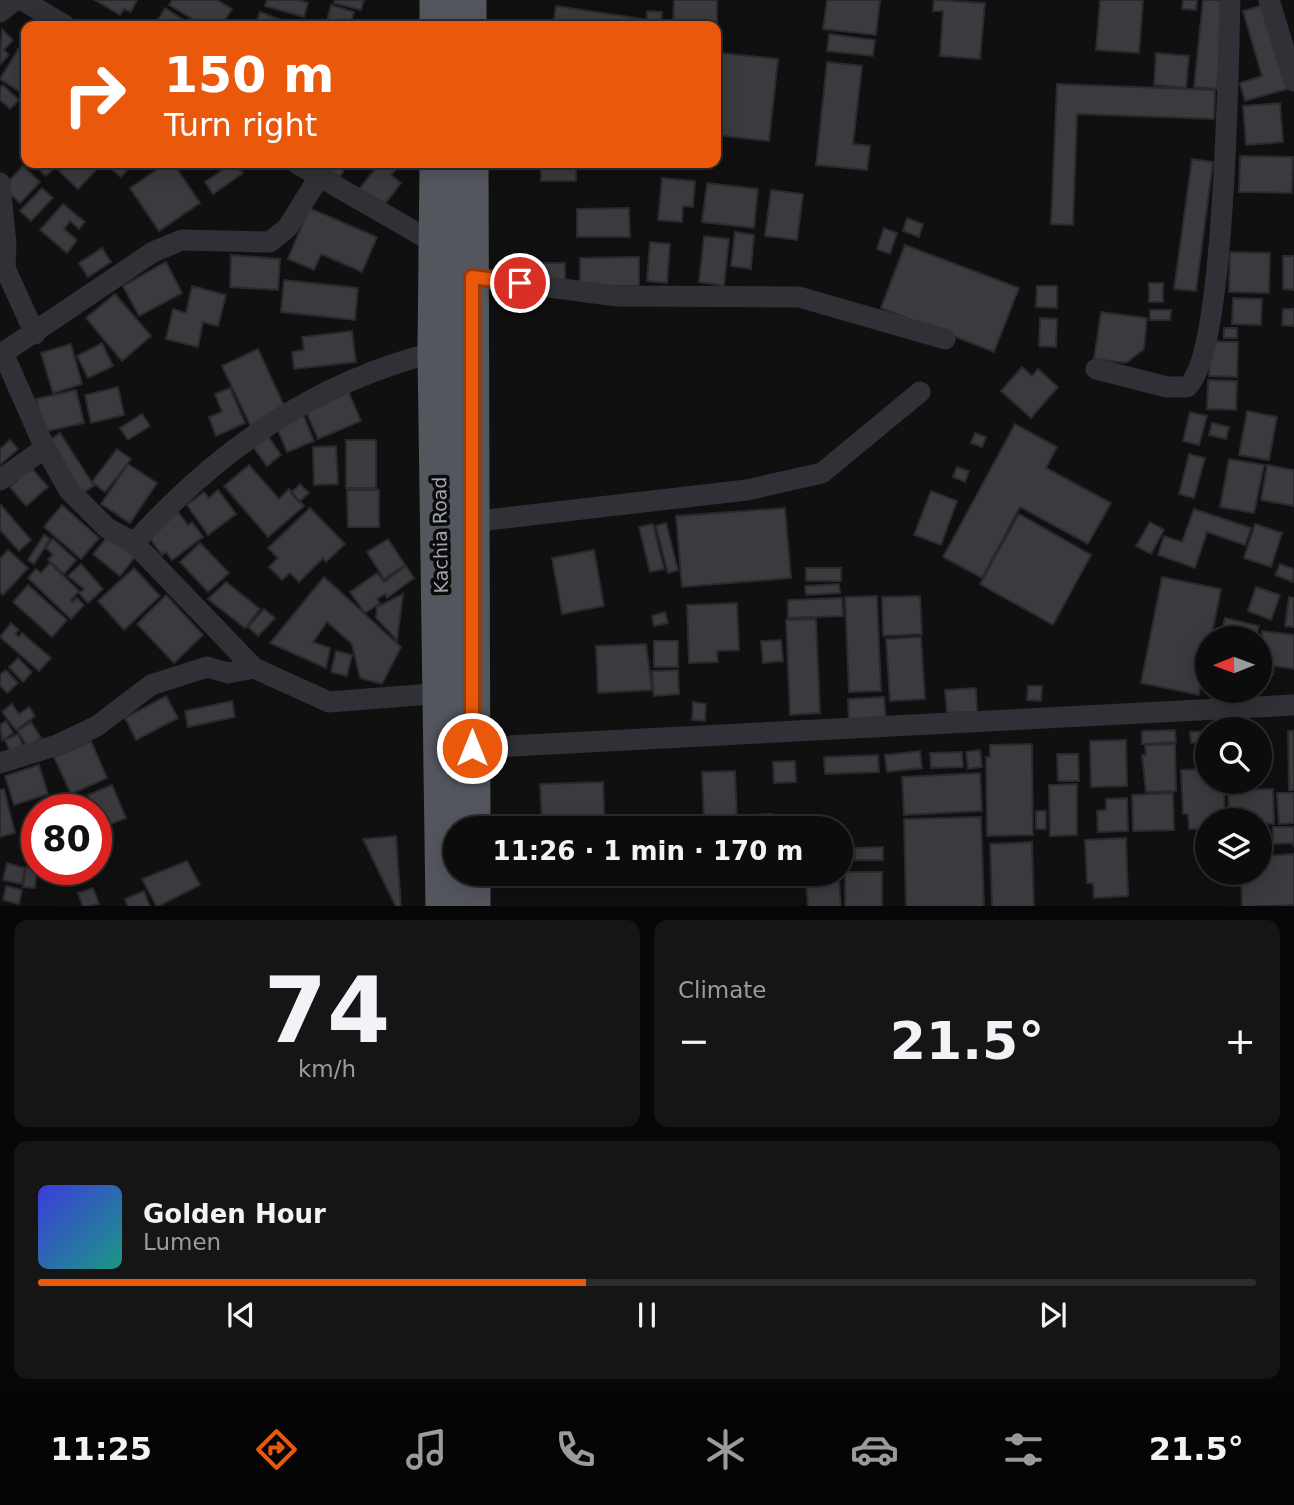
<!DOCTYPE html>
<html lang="en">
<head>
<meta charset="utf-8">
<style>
	:root { --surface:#0c0c0d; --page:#151516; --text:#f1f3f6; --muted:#9a9b9d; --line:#2c2c2e; --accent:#ea580c }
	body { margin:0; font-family:"DejaVu Sans",sans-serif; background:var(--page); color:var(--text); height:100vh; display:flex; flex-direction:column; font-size:26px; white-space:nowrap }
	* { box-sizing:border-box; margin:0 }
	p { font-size:23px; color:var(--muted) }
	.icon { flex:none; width:38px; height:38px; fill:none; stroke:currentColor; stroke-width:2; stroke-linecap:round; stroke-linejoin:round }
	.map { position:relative; height:906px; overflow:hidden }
	.side { display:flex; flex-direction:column; gap:14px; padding:14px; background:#070707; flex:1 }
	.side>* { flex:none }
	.guide { position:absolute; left:21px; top:21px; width:700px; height:147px; border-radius:14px; box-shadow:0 4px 18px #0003,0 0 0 2px var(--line); background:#ea580c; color:#fff; overflow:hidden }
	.needle { width:46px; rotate:269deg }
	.tools { position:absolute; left:1195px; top:626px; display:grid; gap:14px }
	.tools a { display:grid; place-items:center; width:77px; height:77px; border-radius:50%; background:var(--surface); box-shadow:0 4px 18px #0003,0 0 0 2px var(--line); font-size:35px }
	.speed { position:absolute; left:21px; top:794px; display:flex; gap:14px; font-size:35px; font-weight:700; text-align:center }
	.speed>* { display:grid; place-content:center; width:91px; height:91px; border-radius:50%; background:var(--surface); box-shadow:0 4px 18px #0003,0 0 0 2px var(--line); line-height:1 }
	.speed .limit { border:10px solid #d22; background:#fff; color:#111 }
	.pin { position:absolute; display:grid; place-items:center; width:60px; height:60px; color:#fff; margin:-30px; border:4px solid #fff; border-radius:50%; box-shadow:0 2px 7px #0007 }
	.me { position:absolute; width:77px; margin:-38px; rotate:0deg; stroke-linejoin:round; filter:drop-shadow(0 0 5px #0008) }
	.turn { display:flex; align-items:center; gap:24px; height:147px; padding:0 28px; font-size:32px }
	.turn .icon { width:91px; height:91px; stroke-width:2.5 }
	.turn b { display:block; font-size:49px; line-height:60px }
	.big { font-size:52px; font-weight:700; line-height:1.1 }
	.side .tile { flex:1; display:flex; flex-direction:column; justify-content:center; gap:10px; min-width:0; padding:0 24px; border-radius:14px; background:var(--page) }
	.side .dial { align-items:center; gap:0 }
	.dial b { font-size:91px; line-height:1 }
	.song { display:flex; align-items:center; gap:21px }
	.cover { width:84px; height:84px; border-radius:10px; background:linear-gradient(135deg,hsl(240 70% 55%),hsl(170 70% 35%)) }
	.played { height:7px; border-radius:4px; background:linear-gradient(90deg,var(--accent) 45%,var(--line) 45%) }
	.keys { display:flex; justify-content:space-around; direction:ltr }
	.heat { display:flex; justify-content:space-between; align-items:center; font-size:38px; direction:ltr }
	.side .tiles { flex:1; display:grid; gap:14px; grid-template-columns:1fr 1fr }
	.tile:last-child { grid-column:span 2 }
	.trip { position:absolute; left:443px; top:816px; width:410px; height:70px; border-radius:35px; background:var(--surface); box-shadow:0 4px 18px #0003,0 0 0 2px var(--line); font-weight:700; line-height:70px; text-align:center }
	.menu { display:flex; height:112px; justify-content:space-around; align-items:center; background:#050505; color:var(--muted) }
	.menu .icon { width:49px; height:49px }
	.menu .on { color:var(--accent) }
	.menu b { font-size:32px; color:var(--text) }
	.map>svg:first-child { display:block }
	.building { fill:#3a3a3f; stroke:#2a292d; stroke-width:2 }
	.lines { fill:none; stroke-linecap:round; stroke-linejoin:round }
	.minor { stroke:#303136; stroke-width:21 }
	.trunk { stroke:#54565e; stroke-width:37 }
	.route-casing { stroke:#983908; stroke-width:18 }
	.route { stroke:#ea580c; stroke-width:12 }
	.labels { text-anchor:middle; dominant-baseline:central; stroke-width:7; stroke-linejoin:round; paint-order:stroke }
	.street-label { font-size:19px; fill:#a0a4b3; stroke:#0b0b0c }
</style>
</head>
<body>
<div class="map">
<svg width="1294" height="907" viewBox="0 0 1294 907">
	<rect width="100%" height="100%" fill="#101011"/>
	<path class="building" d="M95,0H137L131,12L124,9L120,15Z
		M172,0H217L232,9L221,26H204L169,5Z
		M267,0H299L308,3L304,17L265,6Z
		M335,0H364L361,10L334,3Z
		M674,0H717V25L673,24Z
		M827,0H880L876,35L823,29Z
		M934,0L985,3L980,59L940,56L943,11H933Z
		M1100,0H1143L1139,53L1096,50Z
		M1183,0H1197L1196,10L1182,9Z
		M1203,0H1225L1217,89L1194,87Z
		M331,5L354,12L351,22L343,19L341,24L327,20Z
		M1263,5L1287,89L1245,101L1240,83L1262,76L1243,11Z
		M556,6L644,19L643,26H553Z
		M165,8L193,26H154Z
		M647,11L662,12L661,26H646Z
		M260,12L297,26H255Z
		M2,29L13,40L4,50L9,55L0,64Z
		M829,34L875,40L873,56L827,51Z
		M26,36V96L0,79Z
		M722,53L778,59L769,141L716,135Z
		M1156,53L1189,56L1186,88L1154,85Z
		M827,62L862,66L853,144L870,146L867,170L816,165Z
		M1057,84L1215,90L1214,119L1077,114L1073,225L1051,224Z
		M3,85L19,100L10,109L0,100V88Z
		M1280,103L1283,142L1246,145L1243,106Z
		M1240,156L1293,157L1292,193L1239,192Z
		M1192,159L1213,162L1196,291L1174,289Z
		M41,163H59L46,176L37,168Z
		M67,163H97L100,166L78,189L59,171Z
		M104,163H133L121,177Z
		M167,163H173L200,203L159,231L130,188Z
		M233,163L243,173L213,194L205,182Z
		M313,163H348L340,177Z
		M380,163H401L391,175L401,183L382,208L359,189Z
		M541,164H576V181H541Z
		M23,166L40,182L20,203L3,187Z
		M662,178L695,181L693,207L683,206L682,222L658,220Z
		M707,183L758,189L754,228L702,222Z
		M42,188L53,198L31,221L20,211Z
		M771,190L803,194L797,240L765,236Z
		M63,204L85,222L79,229L70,221L64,229L77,240L67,253L40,230Z
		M309,208L377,237L362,272L321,254L314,270L288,259Z
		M629,208L630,237H577V209Z
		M907,218L923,224L919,237L903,231Z
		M884,228L897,233L890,254L877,249Z
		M735,232L754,235L751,269L731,266Z
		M704,236L729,239L724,286L699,282Z
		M650,242L670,244L667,283L647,281Z
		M905,245L1019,288L994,352L881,308Z
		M102,248L111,262L88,277L79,263Z
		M1230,252L1270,253L1269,293L1229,292Z
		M231,255L280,259L278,290L230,287Z
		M1283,256H1294V290L1283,289Z
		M639,257V286H580V258Z
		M166,262L182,293L139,316L123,286Z
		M536,263H565V282H536Z
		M284,280L358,288L355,320L281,312Z
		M1149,283H1163V302H1149Z
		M192,286L226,295L218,326L203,322L198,347L166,339L173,309L186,313Z
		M1037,286H1057V308L1036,307Z
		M115,294L151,336L122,361L86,318Z
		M1233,298L1262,299L1261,325L1232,324Z
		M1283,309H1294V326L1282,325Z
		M1150,310H1171L1170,320H1150Z
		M1101,312L1147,318L1144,349L1126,363L1094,359Z
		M1040,318L1057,319L1056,347L1039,346Z
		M1224,328H1237V338H1224Z
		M352,331L356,362L294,369L292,352L304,350L302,337Z
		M1210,341L1238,342L1237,377L1209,376Z
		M102,343L113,366L88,378L77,356Z
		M71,344L82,384L53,393L41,353Z
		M258,349L287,412L252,429L222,366Z
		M1022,367L1032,376L1038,369L1058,387L1031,418L1001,391Z
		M1208,380L1237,381L1236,410L1207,409Z
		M118,387L124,415L91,423L85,395Z
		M230,388L245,423L216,436L209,417L222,412L215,394Z
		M76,390L84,423L43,432L36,399Z
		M348,391L361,421L318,439L305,409Z
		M1247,411L1277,417L1269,460L1239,455Z
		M302,412L314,441L287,452L275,423Z
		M1190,412L1207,416L1199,445L1183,441Z
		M142,414L150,426L128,440L120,428Z
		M1212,423L1229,427L1226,439L1209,435Z
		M1015,424L1057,447L1046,468L1111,503L1088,544L1020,507L982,578L943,557Z
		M60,433L94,486L81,494L47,442Z
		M266,433L281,455L267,466L251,444Z
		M975,433L986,437L982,447L971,443Z
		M10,440L18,449L0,465V449Z
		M346,440H376V488H346Z
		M336,446L338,484L314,485L313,447Z
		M117,449L131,459L105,492L92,482Z
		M1189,454L1205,458L1194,498L1179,494Z
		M1229,459L1264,465L1254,513L1220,507Z
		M128,464L157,483L130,523L101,504Z
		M249,465L279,499L289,489L304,506L268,537L224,486Z
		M1267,465L1294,470V506L1261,500Z
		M31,467L48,487L26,506L10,487Z
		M957,467L969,471L965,482L953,477Z
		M300,484L309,493L299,502L291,493Z
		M218,490L236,514L208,535L187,505L204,492L209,498Z
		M347,490H379V527H348Z
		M931,491L957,501L941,545L914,535Z
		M0,504L31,540L19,551L0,530Z
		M62,505L99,538L81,559L44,527Z
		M310,508L345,544L326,562L323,558L299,582L290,573L282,580L269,567L278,558L268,548Z
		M785,508L791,578L682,587L676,516Z
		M1194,509L1251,528L1245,545L1207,532L1195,568L1158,555L1164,536L1182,542Z
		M178,512L188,525L192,522L203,537L172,560L166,552L162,555L147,535Z
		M1019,514L1091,555L1053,625L980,584Z
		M1150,522L1164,530L1151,554L1136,546Z
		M666,523L678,570L668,573L656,526Z
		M653,524L664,569L650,572L639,527Z
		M1255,524L1282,533L1271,567L1244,558Z
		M44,535L50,539L34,564L28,560Z
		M109,535L135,557L120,576L93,554Z
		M53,539L76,560L64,574L48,560L53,555L46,548Z
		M388,539L405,565L384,579L367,552Z
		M200,543L229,573L208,592L180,562Z
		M8,550L28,568L3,595L0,592V559Z
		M594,550L604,606L562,614L552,558Z
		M50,563L79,591L71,600L73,602L77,598L84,605L71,619L28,578L36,569L41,573Z
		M81,564L103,589L88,603L79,593L84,589L68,576Z
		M1280,564L1294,569L1293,582L1275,575Z
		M406,566L414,578L387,598L385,594L377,599L380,603L365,613L350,592L377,573L384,582Z
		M134,568L160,596L124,630L98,601Z
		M806,568H841V581H806Z
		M324,577L401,647L382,684L360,678L352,644L327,622L313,642L330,648L326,668L270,643Z
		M1162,577L1221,589L1211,639H1208L1199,695L1141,683Z
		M226,582L260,609L245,628L208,599Z
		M839,584L840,593L806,595L805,586Z
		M28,585L67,620L52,637L13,602Z
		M1256,587L1280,595L1271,620L1248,611Z
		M403,594L397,640L376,618L377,607Z
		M166,595L203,635L174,663L137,624Z
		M877,596L881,691L849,692L845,597Z
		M920,596L922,634L883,636L882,597Z
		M1289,597L1294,598V627L1285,626Z
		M842,598L843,616L788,618V600Z
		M737,603L739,650L717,651L718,662L689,663L687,605Z
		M264,609L275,618L258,636L248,627Z
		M665,612L668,623L654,626L652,616Z
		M1225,618L1259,626L1256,639H1220Z
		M816,619L820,713L790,715L786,620Z
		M11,623L19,630L15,634L19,637L22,633L51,658L39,671L0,637Z
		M1262,631L1294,635V669L1274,666L1273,675L1260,673Z
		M921,637L925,699L890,701L886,639Z
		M781,640L783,661L763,663L761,641Z
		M654,641H678V667H654Z
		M646,644L652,690L598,693L596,646Z
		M336,651L352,655L347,676L331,672Z
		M18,658L32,672L23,682L9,667Z
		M6,670L18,683L7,693L0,685V675Z
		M678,670L679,694L654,696L652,671Z
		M1028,686H1042L1041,701L1027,700Z
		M976,688L977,712L947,713L945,690Z
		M166,696L178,718L136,740L125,718Z
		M884,697L886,719L849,720L848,699Z
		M232,701L235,717L188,727L185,711Z
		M693,702L706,704L705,721L692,720Z
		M12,704L19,714L29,707L35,716L16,730L2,712Z
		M6,721L13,733L2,740L0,725Z
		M31,722L41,738L27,746L18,731Z
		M1175,730L1176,742L1142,744V731Z
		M1208,731V742L1191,743L1190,732Z
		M1288,731H1294V790H1289Z
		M18,734L24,748L11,754L5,740Z
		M1126,740L1127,786L1091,787L1090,741Z
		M91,741L107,778L71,794L54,757Z
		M1032,744L1033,835L987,836L986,757H990V745Z
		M1175,744L1176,791L1146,792L1142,755H1146L1145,745Z
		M980,750L982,767L968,769L966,752Z
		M920,751L922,768L887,772L885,755Z
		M962,752L963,767L931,768L930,753Z
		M1057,754H1078L1079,781H1058Z
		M878,755L879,772L825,774L824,757Z
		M795,761L796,782L774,783L773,762Z
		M39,765L48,794L14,805L5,776Z
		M1208,769V782H1224L1225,821H1208V829H1189L1188,814H1183L1181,770Z
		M735,771L737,819L704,820L702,772Z
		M980,773L982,811L904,815L902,777Z
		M603,782L605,828H542L540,784Z
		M1077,784V835L1050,836L1049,785Z
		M112,785L126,818L102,828L88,795Z
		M4,789L15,833L0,837V790Z
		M1273,789L1274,824L1229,821L1228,790Z
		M1173,793L1174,830L1133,831L1132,795Z
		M1277,793H1294V823L1279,824Z
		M68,794L70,799L75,797L81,810H67L61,796Z
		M1127,798L1128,831L1098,832L1097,811L1106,810V799Z
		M1036,811H1046V829H1036Z
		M772,814L773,828H757L756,815Z
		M981,817L984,907H906L904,819Z
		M1273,827H1294V847L1292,843L1273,844Z
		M396,836L401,907H396L363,839Z
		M1126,838L1128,896L1094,898L1093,883H1087L1085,840Z
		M1032,842L1034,907H992L990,844Z
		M883,847V860H855V848Z
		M1294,854V905L1242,907L1241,873H1260V856Z
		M187,861L200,885L157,907L142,879Z
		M7,863L25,868L22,884L3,880Z
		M26,867L37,868L35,888L23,887Z
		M845,872H882V907H845Z
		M839,880L841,907H808L806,881Z
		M6,886L22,890L19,904L3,900Z
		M93,888L99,904L83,907L78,893Z
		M144,891L150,907H128L125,899Z"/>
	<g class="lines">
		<path class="minor" d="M22,0L66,26
			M1269,0L1294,81
			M0,12L15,0
			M296,163L438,245
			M0,183L6,245L5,268L35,334
			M472,277L617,296L799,297L945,339
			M0,355L153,252L182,240L270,242L288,227L319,177
			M4,355L45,448L69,490L107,528L134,543L254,668
			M1096,369L1167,387H1187C1226,354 1228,63 1230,0
			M0,480L45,448
			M470,522L747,490L822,473L920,392
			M134,543C217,451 314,382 436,352
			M472,748L1294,705
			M0,763L57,745L97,726L151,685L207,667L228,673L254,668L329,702L443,693"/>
		<path class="trunk" d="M438,0V26
			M468,0V26
			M438,163L436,352L444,907
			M470,163L472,828
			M472,873V907"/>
	</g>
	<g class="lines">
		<g class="route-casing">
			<path id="route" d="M472,748V277L520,283"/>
		</g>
		<use href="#route" class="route"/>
	</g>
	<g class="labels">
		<g class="street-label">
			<text transform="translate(440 535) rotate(-91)">Kachia Road</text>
		</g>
	</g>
</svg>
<div class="tools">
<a><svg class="needle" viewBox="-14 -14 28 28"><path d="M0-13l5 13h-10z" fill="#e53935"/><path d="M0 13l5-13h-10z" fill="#9a9b9d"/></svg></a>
<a><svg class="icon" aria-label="search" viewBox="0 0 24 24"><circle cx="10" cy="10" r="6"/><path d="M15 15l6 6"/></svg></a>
<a><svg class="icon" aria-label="layers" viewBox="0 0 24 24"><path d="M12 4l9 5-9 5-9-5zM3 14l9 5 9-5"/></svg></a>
</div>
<div class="speed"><div class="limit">80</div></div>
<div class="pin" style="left:520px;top:283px;background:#d93025"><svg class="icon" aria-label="arrive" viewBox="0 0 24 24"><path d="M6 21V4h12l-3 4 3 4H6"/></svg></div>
<svg class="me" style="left:472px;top:748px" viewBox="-20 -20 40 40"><circle r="17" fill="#ea580c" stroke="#fff" stroke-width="3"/><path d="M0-11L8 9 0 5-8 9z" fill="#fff"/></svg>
<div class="trip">11:26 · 1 min · 170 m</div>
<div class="guide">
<div class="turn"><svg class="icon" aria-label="right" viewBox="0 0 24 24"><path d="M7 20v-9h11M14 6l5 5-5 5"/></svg><div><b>150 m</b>Turn right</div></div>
</div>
</div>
<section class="side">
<div class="tiles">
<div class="tile dial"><b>74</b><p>km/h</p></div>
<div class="tile"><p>Climate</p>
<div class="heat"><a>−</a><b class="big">21.5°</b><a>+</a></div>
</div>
<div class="tile">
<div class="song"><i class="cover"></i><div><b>Golden Hour</b><p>Lumen</p></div></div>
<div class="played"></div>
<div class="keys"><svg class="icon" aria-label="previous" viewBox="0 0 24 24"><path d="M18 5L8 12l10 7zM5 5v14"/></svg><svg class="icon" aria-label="pause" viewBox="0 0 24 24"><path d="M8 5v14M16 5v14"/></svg><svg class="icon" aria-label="next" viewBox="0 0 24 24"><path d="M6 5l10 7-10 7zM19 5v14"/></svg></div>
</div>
</div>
</section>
<nav class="menu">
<b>11:25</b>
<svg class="icon on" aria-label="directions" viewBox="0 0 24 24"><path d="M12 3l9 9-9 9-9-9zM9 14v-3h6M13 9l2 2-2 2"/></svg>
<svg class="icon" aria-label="music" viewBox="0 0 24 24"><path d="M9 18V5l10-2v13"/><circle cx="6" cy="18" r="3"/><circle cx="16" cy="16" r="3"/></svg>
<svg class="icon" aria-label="phone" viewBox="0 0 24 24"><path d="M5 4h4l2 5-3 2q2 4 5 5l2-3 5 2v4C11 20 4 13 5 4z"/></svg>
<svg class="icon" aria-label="climate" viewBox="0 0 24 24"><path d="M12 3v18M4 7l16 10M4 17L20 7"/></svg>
<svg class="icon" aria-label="car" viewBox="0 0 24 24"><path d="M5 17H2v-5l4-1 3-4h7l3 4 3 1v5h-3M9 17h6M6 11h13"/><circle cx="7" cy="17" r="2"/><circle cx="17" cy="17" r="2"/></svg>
<svg class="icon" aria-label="filters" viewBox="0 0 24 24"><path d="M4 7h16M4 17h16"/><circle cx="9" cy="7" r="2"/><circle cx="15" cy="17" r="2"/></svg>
<b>21.5°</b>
</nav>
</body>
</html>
